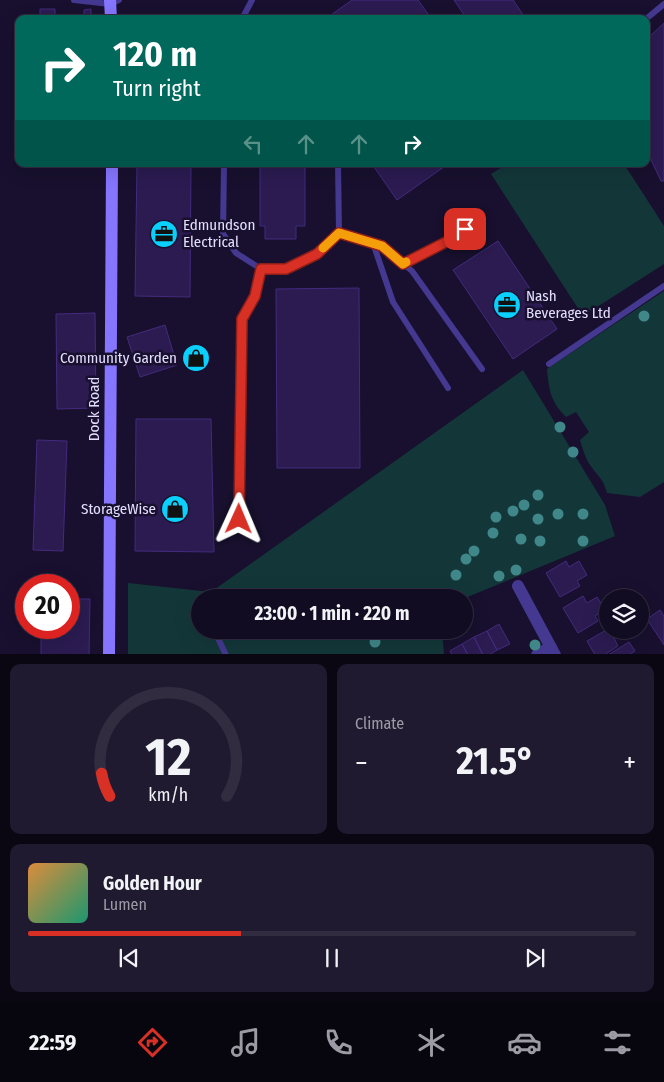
<!DOCTYPE html>
<html lang="en">
<head>
<meta charset="utf-8">
<style>
	:root { --surface:#120c22; --page:#1f1a2f; --text:#f1f3f6; --muted:#9c9ba5; --line:#312c40; --accent:#d93025 }
	body { margin:0; font-family:"Fira Sans Condensed",sans-serif; background:var(--page); color:var(--text); height:100vh; display:flex; flex-direction:column; font-size:19px; white-space:nowrap }
	* { box-sizing:border-box; margin:0 }
	p { font-size:16px; color:var(--muted) }
	.icon { flex:none; width:28px; height:28px; fill:none; stroke:currentColor; stroke-width:2; stroke-linecap:round; stroke-linejoin:round }
	.map { position:relative; height:654px; overflow:hidden }
	.sheet { display:flex; flex-direction:column; gap:10px; padding:10px; background:#0a0713; flex:1 }
	.sheet>* { flex:none }
	.banner { position:absolute; left:15px; top:15px; width:635px; height:152px; border-radius:10px; box-shadow:0 5px 20px #0002,0 0 0 1px var(--line); background:#00695c; color:#fff; overflow:hidden }
	.tools { position:absolute; left:599px; top:589px; display:grid; gap:10px }
	.tools a { display:grid; place-items:center; width:50px; height:50px; border-radius:50%; background:var(--surface); box-shadow:0 5px 20px #0002,0 0 0 1px var(--line); font-size:25px }
	.speed { position:absolute; left:15px; top:574px; display:flex; gap:10px; font-size:25px; font-weight:700; text-align:center }
	.speed>* { display:grid; place-content:center; width:65px; height:65px; border-radius:50%; background:var(--surface); box-shadow:0 5px 20px #0002,0 0 0 1px var(--line); line-height:1 }
	.speed .limit { border:8px solid #d22; background:#fff; color:#111 }
	.pin { position:absolute; display:grid; place-items:center; width:42px; height:42px; color:#fff; margin:-21px; border-radius:10px; box-shadow:0 2px 8px #0006 }
	.me { position:absolute; width:55px; margin:-28px; rotate:1deg; stroke-linejoin:round; filter:drop-shadow(0 0 4px #0008) }
	.turn { display:flex; align-items:center; gap:18px; height:105px; padding:0 15px; font-size:22px }
	.turn .icon { width:65px; height:65px; stroke-width:2.5 }
	.turn b { display:block; font-size:35px; line-height:42px }
	.lanes { display:flex; align-items:center; height:48px; padding:0 15px; background:#0003; justify-content:center; gap:25px; direction:ltr }
	.lanes .off { opacity:.35 }
	.big { font-size:38px; font-weight:700; line-height:1.1 }
	.sheet .tile { flex:1; display:flex; flex-direction:column; justify-content:center; gap:8px; min-width:0; padding:0 18px; border-radius:10px; background:var(--page) }
	.sheet .dial { align-items:center; gap:0 }
	.dial svg { height:130px; overflow:visible; fill:none; stroke:var(--line); stroke-width:7; stroke-linecap:round; text-anchor:middle }
	.dial text { fill:var(--text); stroke:none }
	.song { display:flex; align-items:center; gap:15px }
	.cover { width:60px; height:60px; border-radius:8px; background:linear-gradient(135deg,hsl(30 70% 55%),hsl(160 70% 35%)) }
	.played { height:5px; border-radius:2px; background:linear-gradient(90deg,var(--accent) 35%,var(--line) 35%) }
	.keys { display:flex; justify-content:space-around; direction:ltr }
	.heat { display:flex; justify-content:space-between; align-items:center; font-size:28px; direction:ltr }
	.sheet .tiles { flex:1; display:grid; gap:10px; grid-template-columns:1fr 1fr }
	.tile:last-child { grid-column:span 2 }
	.trip { position:absolute; left:191px; top:589px; width:282px; height:50px; border-radius:25px; background:var(--surface); box-shadow:0 5px 20px #0002,0 0 0 1px var(--line); font-weight:700; line-height:50px; text-align:center }
	.tabs { display:flex; height:80px; justify-content:space-around; align-items:center; background:#07050e; color:var(--muted) }
	.tabs .icon { width:35px; height:35px }
	.tabs .on { color:var(--accent) }
	.tabs b { font-size:22px; color:var(--text) }
	.map>svg:first-child { display:block }
	.green { fill:#133739 }
	.building { fill:#2b1b51; stroke:#432b7e }
	.lines { fill:none; stroke-linecap:round; stroke-linejoin:round }
	.lane { stroke:#443890; stroke-width:6 }
	.street { stroke:#443890; stroke-width:12 }
	.secondary { stroke:#8575ff; stroke-width:12 }
	.tree { fill:#408789 }
	.route-casing { stroke:#8d1f18; stroke-width:12 }
	.route { stroke:#d93025; stroke-width:9 }
	.slow { stroke:#f59e0b; stroke-width:9 }
	.labels { text-anchor:middle; dominant-baseline:central; stroke-width:5; stroke-linejoin:round; paint-order:stroke }
	.poi-label { font-size:15px; fill:#e4deff; stroke:#18102e; text-anchor:start }
	.street-label { font-size:15px; fill:#e4deff; stroke:#18102e }
</style>
</head>
<body>
<div class="map">
<svg width="664" height="655" viewBox="0 0 664 655">
	<rect width="100%" height="100%" fill="#18102e"/>
	<path class="green" d="M507,164H624L664,226V264L583,316L491,174Z
		M664,291V482L640,497L607,493C603,479 601,480 593,469C586,461 583,450 580,440L589,432L576,412L566,417C550,401 549,390 547,369Z
		M523,370L605,505L615,536L465,598H200V630H442L444,654H128V583L211,592Z"/>
	<path class="building" d="M352,0H418L428,14L422,19H333L331,15Z
		M454,0H513L526,19H467Z
		M40,9H55V17H40Z
		M91,9V18H84V10Z
		M664,23V181H661L646,149V40Z
		M137,164H191L190,297L135,296Z
		M260,164H305V226H296V239H265V226H260Z
		M372,164H448L397,200Z
		M498,241L557,329L513,359L453,270Z
		M359,288L360,468H277L276,289Z
		M95,313L96,408L57,409L56,314Z
		M165,325L177,365L140,377L127,337Z
		M136,419H211L214,552L135,551Z
		M37,440L67,441L63,551L33,550Z
		M566,561L569,567L579,561L587,575L577,581L580,586L560,597L546,573Z
		M583,596L587,603L597,597L605,610L595,616L598,621L578,633L563,608Z
		M69,599H90L89,655H41V628H69Z
		M660,610L664,616V645L647,619Z
		M499,624L510,644L497,650L487,631Z
		M608,629L623,630L624,632L614,638L618,646L604,655H595L587,641Z
		M487,631L497,650L489,655H483L474,637Z
		M474,637L483,655H468L462,644Z
		M629,642L635,651L629,655H608Z
		M462,644L468,655H452L450,651Z"/>
	<g class="lines">
		<path class="lane" d="M74,0L110,4L119,0
			M242,19L252,0
			M646,19L664,4
			M224,164L223,234L236,253L261,269H286L317,253L339,233L338,164
			M339,233L382,246L412,271L482,369
			M373,243L393,302L448,388
			M403,264L448,241L465,229
			M549,364L664,286
			M239,519L242,319L255,296L261,269
			M214,630L226,655"/>
		<path class="street" d="M518,586L555,655
			M537,655L551,647"/>
		<path class="secondary" d="M110,0L111,19
			M109,655L112,164"/>
	</g>
	<g class="tree">
		<circle cx="644" cy="316" r="5.5"/>
		<circle cx="560" cy="427" r="5.5"/>
		<circle cx="573" cy="452" r="5.5"/>
		<circle cx="538" cy="495" r="5.5"/>
		<circle cx="524" cy="505" r="5.5"/>
		<circle cx="513" cy="511" r="5.5"/>
		<circle cx="558" cy="514" r="5.5"/>
		<circle cx="583" cy="514" r="5.5"/>
		<circle cx="496" cy="517" r="5.5"/>
		<circle cx="538" cy="519" r="5.5"/>
		<circle cx="493" cy="533" r="5.5"/>
		<circle cx="521" cy="539" r="5.5"/>
		<circle cx="540" cy="541" r="5.5"/>
		<circle cx="583" cy="541" r="5.5"/>
		<circle cx="474" cy="551" r="5.5"/>
		<circle cx="466" cy="559" r="5.5"/>
		<circle cx="516" cy="570" r="5.5"/>
		<circle cx="456" cy="575" r="5.5"/>
		<circle cx="499" cy="576" r="5.5"/>
		<circle cx="375" cy="642" r="5.5"/>
		<circle cx="535" cy="645" r="5.5"/>
	</g>
	<g class="lines">
		<g class="route-casing">
			<path id="route" d="M239,519L242,319L255,296L261,269H286L317,254L339,233L382,246L403,264L448,241L465,229"/>
		</g>
		<use href="#route" class="route"/>
		<path class="slow" d="M323,248L339,233L382,246L403,264L406,262"/>
	</g>
	<defs>
		<g id="office-disc" transform="scale(1.4375)"><circle r="9.5" fill="#0ad0ff" stroke="#18102e"/><path d="M-6-3h4V-5.5h4V-3h4V5H-6ZM-1-4.5V-3h2v-1.5ZM-6 0V1H6V0Z" fill="#111"/></g>
		<g id="shop-disc" transform="scale(1.4375)"><circle r="9.5" fill="#0ad0ff" stroke="#18102e"/><path d="M-5-2.5h2.3a2.7 3.5 0 0 1 5.4 0H5L5.5 6h-11ZM-1.5-2.5h3a1.5 2.3 0 0 0-3 0Z" fill="#111"/></g>
	</defs>
	<g fill-rule="evenodd">
		<use href="#office-disc" x="164" y="234"/>
		<use href="#office-disc" x="507" y="305"/>
		<use href="#shop-disc" x="196" y="358"/>
		<use href="#shop-disc" x="175" y="509"/>
	</g>
	<g class="labels">
		<g class="poi-label">
			<text x="183" y="225">Edmundson<tspan x="183" dy="17">Electrical</tspan></text>
			<text x="526" y="296">Nash<tspan x="526" dy="17">Beverages Ltd</tspan></text>
			<text x="177" y="358" text-anchor="end">Community Garden</text>
			<text x="156" y="509" text-anchor="end">StorageWise</text>
		</g>
		<g class="street-label">
			<text transform="translate(94 409) rotate(-90)">Dock Road</text>
		</g>
	</g>
</svg>
<div class="tools">
<a><svg class="icon" aria-label="layers" viewBox="0 0 24 24"><path d="M12 4l9 5-9 5-9-5zM3 14l9 5 9-5"/></svg></a>
</div>
<div class="speed"><div class="limit">20</div></div>
<div class="pin" style="left:465px;top:229px;background:#d93025"><svg class="icon" aria-label="arrive" viewBox="0 0 24 24"><path d="M6 21V4h12l-3 4 3 4H6"/></svg></div>
<svg class="me" style="left:239px;top:519px" viewBox="-20 -20 40 40"><path d="M0-17L14 15 0 8-14 15z" fill="#d93025" stroke="#fff" stroke-width="4"/></svg>
<div class="trip">23:00 · 1 min · 220 m</div>
<div class="banner">
<div class="turn"><svg class="icon" aria-label="right" viewBox="0 0 24 24"><path d="M7 20v-9h11M14 6l5 5-5 5"/></svg><div><b>120 m</b>Turn right</div></div>
<div class="lanes"><svg class="icon off" aria-label="left" viewBox="0 0 24 24"><path d="M17 20v-9H6M10 6l-5 5 5 5"/></svg><svg class="icon off" aria-label="ahead" viewBox="0 0 24 24"><path d="M12 20V5M6 11l6-6 6 6"/></svg><svg class="icon off" aria-label="ahead" viewBox="0 0 24 24"><path d="M12 20V5M6 11l6-6 6 6"/></svg><svg class="icon" aria-label="right" viewBox="0 0 24 24"><path d="M7 20v-9h11M14 6l5 5-5 5"/></svg></div>
</div>
</div>
<section class="sheet">
<div class="tiles">
<div class="tile dial"><svg viewBox="0 0 100 80">
<path d="M14 69A42 42 0 1 1 86 69"/>
<path d="M14 69A42 42 0 0 1 9 55" stroke="#d93025"/>
<text x="50" y="56" font-size="32" font-weight="700">12</text>
<text x="50" y="72" font-size="11">km/h</text>
</svg></div>
<div class="tile"><p>Climate</p>
<div class="heat"><a>−</a><b class="big">21.5°</b><a>+</a></div>
</div>
<div class="tile">
<div class="song"><i class="cover"></i><div><b>Golden Hour</b><p>Lumen</p></div></div>
<div class="played"></div>
<div class="keys"><svg class="icon" aria-label="previous" viewBox="0 0 24 24"><path d="M18 5L8 12l10 7zM5 5v14"/></svg><svg class="icon" aria-label="pause" viewBox="0 0 24 24"><path d="M8 5v14M16 5v14"/></svg><svg class="icon" aria-label="next" viewBox="0 0 24 24"><path d="M6 5l10 7-10 7zM19 5v14"/></svg></div>
</div>
</div>
</section>
<nav class="tabs">
<b>22:59</b>
<svg class="icon on" aria-label="directions" viewBox="0 0 24 24"><path d="M12 3l9 9-9 9-9-9zM9 14v-3h6M13 9l2 2-2 2"/></svg>
<svg class="icon" aria-label="music" viewBox="0 0 24 24"><path d="M9 18V5l10-2v13"/><circle cx="6" cy="18" r="3"/><circle cx="16" cy="16" r="3"/></svg>
<svg class="icon" aria-label="phone" viewBox="0 0 24 24"><path d="M5 4h4l2 5-3 2q2 4 5 5l2-3 5 2v4C11 20 4 13 5 4z"/></svg>
<svg class="icon" aria-label="climate" viewBox="0 0 24 24"><path d="M12 3v18M4 7l16 10M4 17L20 7"/></svg>
<svg class="icon" aria-label="car" viewBox="0 0 24 24"><path d="M5 17H2v-5l4-1 3-4h7l3 4 3 1v5h-3M9 17h6M6 11h13"/><circle cx="7" cy="17" r="2"/><circle cx="17" cy="17" r="2"/></svg>
<svg class="icon" aria-label="filters" viewBox="0 0 24 24"><path d="M4 7h16M4 17h16"/><circle cx="9" cy="7" r="2"/><circle cx="15" cy="17" r="2"/></svg>
</nav>
</body>
</html>
